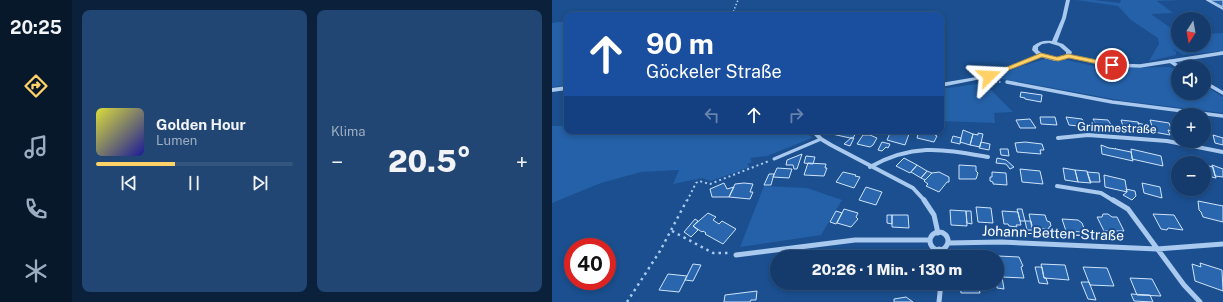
<!DOCTYPE html>
<html lang="de">
<head>
<meta charset="utf-8">
<style>
	:root { --surface:#143b6b; --page:#214673; --text:#f1f3f6; --muted:#9dadc1; --line:#33557e; --accent:#ffd166 }
	body { margin:0; font-family:"Public Sans",sans-serif; background:var(--page); color:var(--text); height:100vh; display:flex; flex-direction:column; font-size:15px; white-space:nowrap }
	* { box-sizing:border-box; margin:0 }
	p { font-size:13px; color:var(--muted) }
	.icon { flex:none; width:22px; height:22px; fill:none; stroke:currentColor; stroke-width:2; stroke-linecap:round; stroke-linejoin:round }
	.map { position:relative; flex:1; overflow:hidden }
	.side { display:flex; flex-direction:column; gap:10px; padding:10px; background:#0b203b; width:480px }
	.side>* { flex:none }
	.hud { position:absolute; left:12px; top:12px; width:380px; height:122px; border-radius:8px; box-shadow:0 2px 6px #0003,0 0 0 1px var(--line); background:#1a4fa0; color:#fff; overflow:hidden }
	.needle { width:26px; rotate:191deg }
	.buttons { position:absolute; left:619px; top:12px; display:grid; gap:8px }
	.buttons a { display:grid; place-items:center; width:40px; height:40px; border-radius:50%; background:var(--surface); box-shadow:0 2px 6px #0003,0 0 0 1px var(--line); font-size:20px }
	.speed { position:absolute; left:12px; top:238px; display:flex; gap:8px; font-size:20px; font-weight:700; text-align:center }
	.speed>* { display:grid; place-content:center; width:52px; height:52px; border-radius:50%; background:var(--surface); box-shadow:0 2px 6px #0003,0 0 0 1px var(--line); line-height:1 }
	.speed .limit { border:6px solid #d22; background:#fff; color:#111 }
	.pin { position:absolute; display:grid; place-items:center; width:34px; height:34px; color:#fff; margin:-17px; border:2px solid #fff; border-radius:50%; box-shadow:0 1px 4px #0007 }
	.me { position:absolute; width:44px; margin:-22px; rotate:69deg; stroke-linejoin:round; filter:drop-shadow(0 0 3px #0008) }
	.turn { display:flex; align-items:center; gap:14px; height:84px; padding:0 16px; font-size:18px }
	.turn .icon { width:52px; height:52px; stroke-width:2.5 }
	.turn b { display:block; font-size:28px; line-height:34px }
	.lanes { display:flex; align-items:center; height:38px; padding:0 16px; background:#0003; justify-content:center; gap:20px; direction:ltr }
	.lanes .off { opacity:.35 }
	.big { font-size:30px; font-weight:800; line-height:1.1 }
	.side .card { flex:1; display:flex; flex-direction:column; justify-content:center; gap:6px; min-width:0; padding:0 14px; border-radius:8px; background:var(--page) }
	.song { display:flex; align-items:center; gap:12px }
	.cover { width:48px; height:48px; border-radius:6px; background:linear-gradient(135deg,hsl(60 70% 55%),hsl(240 70% 35%)) }
	.played { height:4px; border-radius:2px; background:linear-gradient(90deg,var(--accent) 40%,var(--line) 40%) }
	.keys { display:flex; justify-content:space-around; direction:ltr }
	.heat { display:flex; justify-content:space-between; align-items:center; font-size:22px; direction:ltr }
	.side .tiles { flex:1; display:grid; gap:10px; grid-template-columns:repeat(2,1fr) }
	.trip { position:absolute; left:218px; top:250px; width:234px; height:40px; border-radius:20px; background:var(--surface); box-shadow:0 2px 6px #0003,0 0 0 1px var(--line); font-weight:800; line-height:40px; text-align:center }
	main { display:flex; flex:1; min-height:0 }
	.tab-bar { display:flex; flex-direction:column; width:72px; justify-content:space-around; align-items:center; background:#08182b; color:var(--muted) }
	.tab-bar .icon { width:28px; height:28px }
	.tab-bar .selected { color:var(--accent) }
	.tab-bar b { font-size:18px; color:var(--text) }
	.map>svg:first-child { display:block }
	.green { fill:#2461a8 }
	.building { fill:#2a66ad; stroke:#cfe3fa }
	.lines { fill:none; stroke-linecap:round; stroke-linejoin:round }
	.path-far2 { stroke:#a9c9ee; stroke-width:1.5; stroke-dasharray:1.5 2; stroke-linecap:butt }
	.path-far1 { stroke:#a9c9ee; stroke-width:2; stroke-dasharray:2 3; stroke-linecap:butt }
	.path { stroke:#a9c9ee; stroke-width:2.5; stroke-dasharray:2.5 4; stroke-linecap:butt }
	.service-far1 { stroke:#a9c9ee; stroke-width:2 }
	.service { stroke:#a9c9ee; stroke-width:3 }
	.minor-far3 { stroke:#a9c9ee; stroke-width:2.5 }
	.minor-far2 { stroke:#a9c9ee; stroke-width:3.5 }
	.minor-far1 { stroke:#a9c9ee; stroke-width:4 }
	.minor { stroke:#a9c9ee; stroke-width:5 }
	.tertiary { fill:#a9c9ee; fill-rule:evenodd }
	.route { fill:#ffd166; stroke:#a68842 }
	.labels { text-anchor:middle; dominant-baseline:central; stroke-width:4; stroke-linejoin:round; paint-order:stroke }
	.street-label { font-size:12px; fill:#fff; stroke:#1b4f8f }
	.near-street-label { font-size:14px; fill:#fff; stroke:#1b4f8f }
</style>
</head>
<body>
<main>
<nav class="tab-bar">
<b>20:25</b>
<svg class="icon selected" aria-label="directions" viewBox="0 0 24 24"><path d="M12 3l9 9-9 9-9-9zM9 14v-3h6M13 9l2 2-2 2"/></svg>
<svg class="icon" aria-label="music" viewBox="0 0 24 24"><path d="M9 18V5l10-2v13"/><circle cx="6" cy="18" r="3"/><circle cx="16" cy="16" r="3"/></svg>
<svg class="icon" aria-label="phone" viewBox="0 0 24 24"><path d="M5 4h4l2 5-3 2q2 4 5 5l2-3 5 2v4C11 20 4 13 5 4z"/></svg>
<svg class="icon" aria-label="climate" viewBox="0 0 24 24"><path d="M12 3v18M4 7l16 10M4 17L20 7"/></svg>
</nav>
<section class="side">
<div class="tiles">
<div class="card">
<div class="song"><i class="cover"></i><div><b>Golden Hour</b><p>Lumen</p></div></div>
<div class="played"></div>
<div class="keys"><svg class="icon" aria-label="previous" viewBox="0 0 24 24"><path d="M18 5L8 12l10 7zM5 5v14"/></svg><svg class="icon" aria-label="pause" viewBox="0 0 24 24"><path d="M8 5v14M16 5v14"/></svg><svg class="icon" aria-label="next" viewBox="0 0 24 24"><path d="M6 5l10 7-10 7zM19 5v14"/></svg></div>
</div>
<div class="card"><p>Klima</p>
<div class="heat"><a>−</a><b class="big">20.5°</b><a>+</a></div>
</div>
</div>
</section>
<div class="map">
<svg width="671" height="302" viewBox="0 0 671 302">
	<rect width="100%" height="100%" fill="#1b4f8f"/>
	<path class="green" d="M524,0H542L568,3L569,0H631L605,1L621,13L599,14L626,33V45H652V34L671,33V51L631,55L620,48L624,52V55L597,61L607,44L606,38L579,20L566,6Z
		M15,21V85L0,87V23Z
		M493,59L515,60L542,66L570,68L617,67L626,70V93H652V85L671,97V113L572,101L451,79L439,81L436,80L467,67Z
		M432,83L461,112L442,113L443,123L389,121V89Z
		M0,126H15V131H254L260,138L215,156L198,158L200,162L195,164L198,167L159,181L150,178L121,184L127,170L89,172L49,183L0,203Z
		M212,186L255,188L290,200L269,235L188,247Z"/>
	<path class="building" d="M657,0H671V7Z
		M469,92L490,95L489,102L473,99V98L468,97Z
		M488,117H503L505,125L489,124Z
		M514,117L530,119L535,127L517,125Z
		M478,119L484,128H468L464,120Z
		M541,119L556,120L562,129L545,127Z
		M569,120L586,122L589,131L572,129Z
		M598,120L617,123L620,131L616,130L618,135L602,132Z
		M586,123L594,125L595,131L589,130Z
		M411,130L421,134L418,145L408,142Z
		M280,131H303L302,132L304,133L301,138H298L280,134L279,133Z
		M339,131H350L357,134L353,145L335,140Z
		M367,131L384,132L383,135L385,136L382,142L365,138Z
		M426,133L431,134L428,147L418,145L421,134L426,135Z
		M311,135H318L325,138L321,145L318,147L305,144Z
		M661,135L671,138V145L663,143Z
		M401,136L409,138L408,144L399,142Z
		M299,138H302L298,146L292,144Z
		M330,142L338,144L336,148L334,147L330,151L326,150Z
		M429,142L438,144L437,150L427,148Z
		M473,142L490,144L492,150H488L489,154L465,152L463,143Z
		M549,145L557,148L564,149L563,148L564,149L579,152L581,161L550,154Z
		M448,149H456L457,156L449,155Z
		M579,149L609,156L611,166L580,159Z
		M250,154L245,169H242L241,165H234L235,160Z
		M254,156L263,157L261,164L252,163Z
		M352,158L365,165L358,173L344,166Z
		M445,158L454,160L462,167L458,169L454,164L444,163Z
		M256,163L274,164L273,168H275L272,176L252,175Z
		M365,165L375,171L369,178L359,172Z
		M407,165L424,166V171L426,173L424,179H407Z
		M652,165L661,167L664,178L652,175Z
		M660,165L671,169V177L663,176Z
		M225,168L240,169L237,178L221,177Z
		M511,168L523,170L526,182L513,180Z
		M468,169L488,171L491,184L470,182Z
		M523,170L535,171L539,183L526,182Z
		M375,171L380,173L373,180L369,178Z
		M291,172L304,175L303,176L308,177L302,188L284,182Z
		M387,172L397,177V182H395L387,192L374,186L376,184L372,181L380,173Z
		M440,172L454,173L455,185L441,184V182L438,181V177H440Z
		M535,172L547,173L548,182H538Z
		M217,174H222L219,185H212Z
		M552,175L573,180L575,192L553,187Z
		M172,183L175,189L182,187L177,197H160L158,189Z
		M192,183L201,184L198,192H201L198,199L177,197L183,184Z
		M590,183L608,187L610,198L592,193Z
		M314,187L330,192L324,205L307,200Z
		M574,189L583,191L584,196L580,200L571,195L575,192Z
		M646,201L671,206V222L651,217L649,212L647,210Z
		M424,207L439,208L441,223L426,222Z
		M292,209L306,213L304,217L306,219L299,227L285,223Z
		M465,209H470L473,221H468Z
		M398,210L414,211L415,226L399,225Z
		M284,211L290,213L284,224L278,222Z
		M414,211H419L420,224L415,223Z
		M450,211L466,212L469,225H464L465,227L457,226L456,224H452Z
		M156,213L164,217L161,220L167,224L170,221L184,229L171,244L153,234L154,233L151,231L150,232L141,226Z
		M477,214L493,215L495,221L498,222L499,226L497,227V229L480,228Z
		M551,214H556L560,217H565L572,231H552L545,217H550Z
		M601,214L622,215L631,230L616,228L615,230L609,229Z
		M335,215H340V224L335,223Z
		M340,215H356L357,228L340,227Z
		M143,219L146,221L141,226L146,230L139,237L132,232Z
		M510,219L526,220L530,223L532,228L531,232L514,231Z
		M473,221H479L481,230H475Z
		M446,256L467,257L471,266L469,267L472,278L450,277Z
		M648,263L670,270L671,291L643,281L640,264L649,267Z
		M141,264L149,265L141,281L133,280Z
		M489,264L513,265L517,280L492,278Z
		M483,267H490L492,278H494L496,284L487,283Z
		M531,267L555,268L562,286L538,285Z
		M445,271H449L452,289L445,288Z
		M116,274L135,276L127,292L107,290Z
		M578,278L600,279L609,296L585,295Z
		M529,282H537L544,300L536,299Z
		M408,284L426,285L428,293H409Z
		M205,291L204,300H199L198,302H172L173,295Z
		M579,294L598,295L601,302L582,301Z
		M354,297L361,302H342V299Z"/>
	<g class="lines">
		<path class="path-far2" d="M180,15L186,0
			M440,82H449"/>
		<path class="path-far1" d="M135,201L144,183L147,181L158,184L217,161"/>
		<path class="path" d="M120,231L161,253H177
			M75,302L108,251L135,200"/>
		<path class="service-far1" d="M655,0L671,9"/>
		<path class="service" d="M222,159L269,139"/>
		<path class="minor-far3" d="M668,53H671"/>
		<path class="minor-far2" d="M516,56L560,65L588,66L671,53
			M618,61L627,67
			M455,82L560,102L671,116
			M652,82L671,93"/>
		<path class="minor-far1" d="M261,131L269,139L279,145L361,188L373,201
			M506,138L536,135L615,141L671,152
			M318,167C361,143 390,149 436,157
			M505,186L549,193L562,201"/>
		<path class="minor" d="M372,200L382,215L386,233
			M561,200L576,209L632,285L648,302
			M378 241a9 9 0 1 1 18 0a9 9 0 1 1-18 0Z
			M396,243L449,242L605,249L671,244
			M387,249L388,257
			M184,255L303,240H377
			M387,302L389,283"/>
		<path class="tertiary" d="M514,0H518L514,18L505,42L511,44L519,51L520,52L518,57L514,59L503,61L488,57L439,77L389,87V83L436,75L485,55L480,50L481,46C487,41 493,40 500,41L510,18ZM497,43L507,46L514,52V55C504,61 493,57 486,50V47L490,44Z
			M15,86V90L0,92V88Z"/>
	</g>
	<path class="route" d="M489,53L505,57L516,54L560,63L564,65L560,67L517,58L506,61L490,57L439,77H434L433,76Z"/>
	<g class="labels">
		<g class="street-label">
			<text transform="translate(565 128) rotate(2)">Grimmestraße</text>
		</g>
		<g class="near-street-label">
			<text transform="translate(501 233) rotate(2)">Johann-Betten-Straße</text>
		</g>
	</g>
</svg>
<div class="buttons">
<a><svg class="needle" viewBox="-14 -14 28 28"><path d="M0-13l5 13h-10z" fill="#e53935"/><path d="M0 13l5-13h-10z" fill="#9dadc1"/></svg></a>
<a><svg class="icon" aria-label="sound" viewBox="0 0 24 24"><path d="M4 9h4l5-4v14l-5-4H4zM17 9q2 3 0 6"/></svg></a>
<a>+</a>
<a>−</a>
</div>
<div class="speed"><div class="limit">40</div></div>
<div class="pin" style="left:560px;top:65px;background:#d93025"><svg class="icon" aria-label="arrive" viewBox="0 0 24 24"><path d="M6 21V4h12l-3 4 3 4H6"/></svg></div>
<svg class="me" style="left:437px;top:76px" viewBox="-20 -20 40 40"><path d="M0-17L14 15 0 8-14 15z" fill="#ffd166" stroke="#fff" stroke-width="4"/></svg>
<div class="trip">20:26 · 1 Min. · 130 m</div>
<div class="hud">
<div class="turn"><svg class="icon" aria-label="ahead" viewBox="0 0 24 24"><path d="M12 20V5M6 11l6-6 6 6"/></svg><div><b>90 m</b>Göckeler Straße</div></div>
<div class="lanes"><svg class="icon off" aria-label="left" viewBox="0 0 24 24"><path d="M17 20v-9H6M10 6l-5 5 5 5"/></svg><svg class="icon" aria-label="ahead" viewBox="0 0 24 24"><path d="M12 20V5M6 11l6-6 6 6"/></svg><svg class="icon off" aria-label="right" viewBox="0 0 24 24"><path d="M7 20v-9h11M14 6l5 5-5 5"/></svg></div>
</div>
</div>
</main>
</body>
</html>
